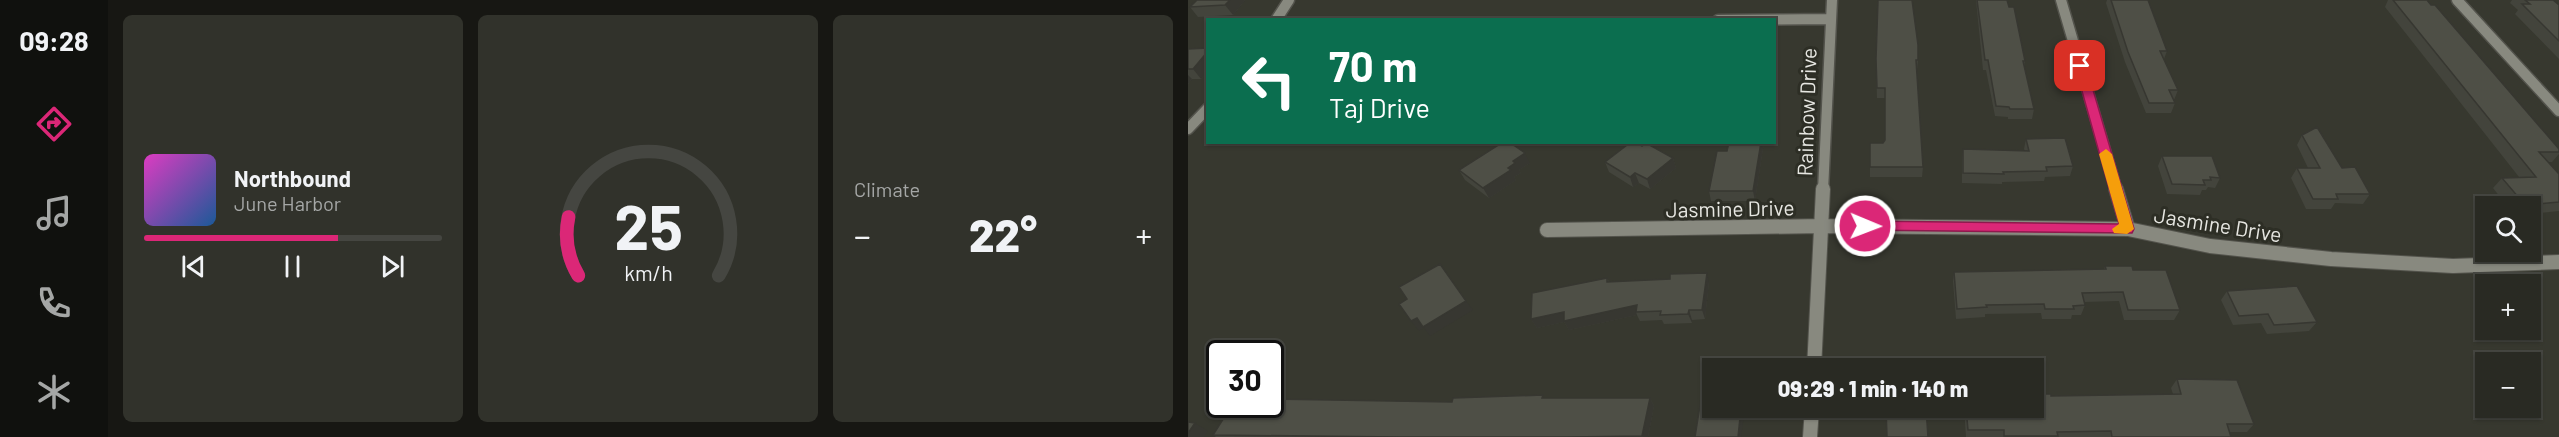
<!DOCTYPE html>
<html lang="en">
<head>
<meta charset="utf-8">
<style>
	:root { --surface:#292a23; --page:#31322b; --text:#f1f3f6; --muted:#a5a7a6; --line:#454641; --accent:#db2777 }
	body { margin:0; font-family:Barlow,sans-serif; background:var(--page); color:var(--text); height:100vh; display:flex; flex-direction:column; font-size:22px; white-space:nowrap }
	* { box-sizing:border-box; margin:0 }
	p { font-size:20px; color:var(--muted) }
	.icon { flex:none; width:33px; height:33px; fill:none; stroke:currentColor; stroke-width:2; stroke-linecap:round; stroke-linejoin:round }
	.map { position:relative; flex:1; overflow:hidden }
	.details { display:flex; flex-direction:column; gap:15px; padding:15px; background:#171713; width:1080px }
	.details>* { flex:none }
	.top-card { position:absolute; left:18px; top:18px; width:570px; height:126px; border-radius:0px; box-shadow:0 2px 4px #0004,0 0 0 2px var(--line); background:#0b6e4f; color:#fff; overflow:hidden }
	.controls { position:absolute; left:1287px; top:196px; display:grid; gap:12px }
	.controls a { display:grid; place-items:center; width:66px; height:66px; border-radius:0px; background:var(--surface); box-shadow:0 2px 4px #0004,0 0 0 2px var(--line); font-size:30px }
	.speed { position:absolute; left:18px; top:340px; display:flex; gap:12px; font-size:30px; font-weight:700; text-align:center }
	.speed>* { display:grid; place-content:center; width:78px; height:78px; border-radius:50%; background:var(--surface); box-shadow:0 2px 4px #0004,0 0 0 2px var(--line); line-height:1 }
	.speed .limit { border:3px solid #111; border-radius:9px; background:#fff; color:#111 }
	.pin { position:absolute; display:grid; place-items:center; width:51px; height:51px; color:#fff; margin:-26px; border-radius:12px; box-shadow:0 3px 9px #0006 }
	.me { position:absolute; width:66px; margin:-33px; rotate:91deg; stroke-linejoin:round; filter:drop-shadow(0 0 4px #0008) }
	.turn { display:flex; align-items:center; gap:21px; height:126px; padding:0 24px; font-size:27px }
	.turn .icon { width:78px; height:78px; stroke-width:2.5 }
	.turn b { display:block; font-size:42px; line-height:51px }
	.big { font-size:45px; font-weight:800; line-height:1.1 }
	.details .card { flex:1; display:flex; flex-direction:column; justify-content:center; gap:9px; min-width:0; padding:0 21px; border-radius:9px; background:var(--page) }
	.details .dial { align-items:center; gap:0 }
	.dial svg { height:156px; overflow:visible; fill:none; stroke:var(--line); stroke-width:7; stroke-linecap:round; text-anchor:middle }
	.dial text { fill:var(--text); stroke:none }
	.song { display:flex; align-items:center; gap:18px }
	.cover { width:72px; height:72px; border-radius:9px; background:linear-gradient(135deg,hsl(310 70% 55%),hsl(210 70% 35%)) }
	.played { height:6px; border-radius:3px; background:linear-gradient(90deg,var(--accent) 65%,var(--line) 65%) }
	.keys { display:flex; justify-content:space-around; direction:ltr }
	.heat { display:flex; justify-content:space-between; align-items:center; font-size:33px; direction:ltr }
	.details .tiles { flex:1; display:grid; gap:15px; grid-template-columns:repeat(3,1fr) }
	.trip { position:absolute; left:514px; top:358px; width:342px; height:60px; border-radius:0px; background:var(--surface); box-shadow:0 2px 4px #0004,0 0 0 2px var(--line); font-weight:800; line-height:60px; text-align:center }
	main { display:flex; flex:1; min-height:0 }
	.dock { display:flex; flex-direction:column; width:108px; justify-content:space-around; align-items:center; background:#10110e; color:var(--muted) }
	.dock .icon { width:42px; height:42px }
	.dock .selected { color:var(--accent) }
	.dock b { font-size:27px; color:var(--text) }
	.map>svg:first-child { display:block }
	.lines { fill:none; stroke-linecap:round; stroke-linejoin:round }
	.minor-far1-casing { stroke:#53534c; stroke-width:13 }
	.minor-casing { stroke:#53534c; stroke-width:16 }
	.minor-far1 { stroke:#88897f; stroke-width:10 }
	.minor { stroke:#88897f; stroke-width:14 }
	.wall { fill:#43443c }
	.shaded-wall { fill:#373731 }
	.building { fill:#4e4f46; stroke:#373731; stroke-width:1.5 }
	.route { fill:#db2777; stroke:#8e194d; stroke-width:1.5 }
	.slow { fill:#f59e0b }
	.labels { text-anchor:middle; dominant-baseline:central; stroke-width:6; stroke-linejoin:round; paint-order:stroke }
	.street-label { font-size:21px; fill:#e7e7e2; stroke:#2d2e25 }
</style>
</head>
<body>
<main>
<nav class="dock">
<b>09:28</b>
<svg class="icon selected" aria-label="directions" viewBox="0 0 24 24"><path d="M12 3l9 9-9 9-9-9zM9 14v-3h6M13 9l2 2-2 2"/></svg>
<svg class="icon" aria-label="music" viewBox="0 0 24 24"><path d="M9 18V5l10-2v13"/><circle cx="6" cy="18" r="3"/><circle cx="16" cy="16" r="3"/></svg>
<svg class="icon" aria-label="phone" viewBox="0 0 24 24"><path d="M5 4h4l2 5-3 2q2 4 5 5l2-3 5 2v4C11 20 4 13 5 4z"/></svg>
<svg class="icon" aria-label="climate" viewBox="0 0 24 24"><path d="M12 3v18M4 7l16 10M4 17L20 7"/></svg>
</nav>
<section class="details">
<div class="tiles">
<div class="card">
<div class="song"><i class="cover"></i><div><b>Northbound</b><p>June Harbor</p></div></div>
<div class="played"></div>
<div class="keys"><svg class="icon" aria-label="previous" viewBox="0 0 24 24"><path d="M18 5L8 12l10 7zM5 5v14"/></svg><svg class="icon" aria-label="pause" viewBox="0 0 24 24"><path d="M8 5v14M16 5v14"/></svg><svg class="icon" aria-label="next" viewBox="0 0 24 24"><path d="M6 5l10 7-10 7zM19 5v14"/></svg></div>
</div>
<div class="card dial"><svg viewBox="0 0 100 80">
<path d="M14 69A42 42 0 1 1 86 69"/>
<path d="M14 69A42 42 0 0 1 9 39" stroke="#db2777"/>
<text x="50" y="56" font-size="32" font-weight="700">25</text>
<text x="50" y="72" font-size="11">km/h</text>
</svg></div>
<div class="card"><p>Climate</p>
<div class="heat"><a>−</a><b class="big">22°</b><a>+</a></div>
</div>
</div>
</section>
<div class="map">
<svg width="1371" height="437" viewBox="0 0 1371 437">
	<rect width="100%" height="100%" fill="#37382f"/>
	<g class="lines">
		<g class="minor-far1-casing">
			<path id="minor-far1" d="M873,0L929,191
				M1269,0L1371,111
				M88,20L101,0
				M530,20L642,19
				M0,129L20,108
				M635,191L644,0"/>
		</g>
		<g class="minor-casing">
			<path id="minor" d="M928,189L940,229
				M359,230L635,226L940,229L1022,246L1143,259L1265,266L1371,262
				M626,369L635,189
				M622,437L624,408"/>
		</g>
		<use href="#minor-far1" class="minor-far1"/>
		<use href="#minor" class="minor"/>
	</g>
	<path class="wall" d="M9,0H57L45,15L10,17L2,7Z
		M690,0L730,60L729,70H728L735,167L734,177H682V143H695L697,140V98H689L688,69Z
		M788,0H819L837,61L836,67L846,109L844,119H820V117L807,116L798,70H795Z
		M919,0H960L979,51L976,59L990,90L986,100L987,103L983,113H958L937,62L918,3Z
		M1200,0H1239L1371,149V154L1364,162H1360L1371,174V211L1342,214V207H1320L1305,188L1314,178L1331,177L1197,7Z
		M1324,0H1365L1371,5V59L1327,14L1330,10L1322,3Z
		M20,48V71L13,79H4L0,84V49Z
		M1114,135L1154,168L1182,194L1175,204L1147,203L1143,209H1118L1103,178L1109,168H1120L1109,145Z
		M838,139L885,166L882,176L857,177L856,181L814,182V184L774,183V159L775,149L837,151L836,149Z
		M576,142L567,201H523L521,191L539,151Z
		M454,146L485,158L488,168L462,189L451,183L445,187L421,172L417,162Z
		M974,156L1032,178L1027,188L1020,187L1018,190H1014L1012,195L979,194L970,166Z
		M342,163L331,170L333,173L326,177L328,180L301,198L277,180L271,170Z
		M917,266L945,270L992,310L986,320H936L931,301L896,302L897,305L893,315H884L883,319H854L853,313L797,314V317L768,319L765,281L766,272L916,269Z
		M419,278L421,282H521L517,319L504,320V323L476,324L474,320L452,321L449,315L381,330L376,322L349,328L343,319Z
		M1039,291L1129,322L1121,331L1079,334L1073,323L1045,325L1033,300Z
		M989,379L1066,424L1059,432H1042L1043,437H778L776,408H846L863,396L985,394L983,388Z
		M357,398H462L466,406L460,437H28L25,435L264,402Z"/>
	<path class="shaded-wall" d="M42,0H57L45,15L37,5Z
		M587,40L588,50L586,65Z
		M20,51V71L13,79L5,69Z
		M0,75L4,79L0,84Z
		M573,142H576L567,201L565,191Z
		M337,153L342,163L331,170L333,173L326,177L328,180L301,198L295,188L320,168L325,161Z
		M485,158L488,168L462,189L459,179Z
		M447,173L451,183L445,187L442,177Z
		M519,273L521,282L517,319L514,310Z
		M278,301L285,310L242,336L236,328L231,331L223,321L229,318Z
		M449,305L448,312L449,315L381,330L376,322L349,328L343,319L376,312Z
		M501,310L504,320V323L500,314Z
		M462,398L466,406L460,437H455L454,436Z
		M553,408H557L553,437H550Z
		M7,423L20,431L16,437H0V433Z"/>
	<path class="building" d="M9,0H42L37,5L2,7Z
		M690,0H724L730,45V60H728L735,167H682V143H695L697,140V88H689L688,59Z
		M789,0H819L821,7H826L837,61H835L846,109H822L821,107L808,106L800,60H797Z
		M923,0H960L979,51H972L990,90H981L987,103H961L940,52Z
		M1205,0H1239L1243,5H1247L1371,149V152H1351L1371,174V202L1337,205L1314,178L1348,177Z
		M1337,0H1365L1371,5V41L1334,4H1342Z
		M20,48V51L5,69H0V49Z
		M1129,127L1154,168L1167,167L1182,194H1148L1150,199H1125L1109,168H1132L1114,135Z
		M877,138L885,166L858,167L859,171L815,172L816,174L775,173V149L841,151L838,139Z
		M315,142H321L337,153L325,161L327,163L320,168L323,170L295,188L271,170Z
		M443,142H448L454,146L458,143L485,158L459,179L447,173L442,177L417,162Z
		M541,142H573L565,191H521L529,151H539Z
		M974,156H1024L1032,178L1022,177L1023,180H1015L1017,185L984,184Z
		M252,264L278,301L235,327L229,318L223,321L211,304L219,299L211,287Z
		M917,266H944L945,270H978L992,310H940L935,292L894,293L897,305L885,306L886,309H857L856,304L798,305L799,307L769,309L766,272L918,269Z
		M519,273L514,310H501L500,314L472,315L473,311L448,312L449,305L376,321V312L343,319L344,293L419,278V282L482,279V274Z
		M1109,286L1129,322L1086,325L1080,314L1051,316L1039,291Z
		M736,365V369H701V366Z
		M518,367H558V369H525V408H553L550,437H507Z
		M989,379L1049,380L1066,424H1039L1043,437H924L923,431L869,432L870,436H816V430H780L778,408H846V394H863V396L993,394Z
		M355,395L354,398H462L454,436L380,437H211L25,435L44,405H82V399L264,402L265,398Z
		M698,408H738L740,437H699Z
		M0,422L7,423L0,433Z"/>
	<path class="route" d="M892,63L898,66L946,229L944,233L673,230L671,226L677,221L931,224L887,66Z"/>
	<path class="slow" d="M918,149L924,154L946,229L939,234L926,233L924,229L931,224L911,154Z"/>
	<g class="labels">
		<g class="street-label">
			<text transform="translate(618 112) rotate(-88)">Rainbow Drive</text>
			<text transform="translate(542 208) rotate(-1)">Jasmine Drive</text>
			<text transform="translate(1030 224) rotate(9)">Jasmine Drive</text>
		</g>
	</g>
</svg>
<div class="controls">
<a><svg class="icon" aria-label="search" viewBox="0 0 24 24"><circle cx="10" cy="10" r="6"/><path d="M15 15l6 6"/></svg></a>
<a>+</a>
<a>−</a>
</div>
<div class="speed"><div class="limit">30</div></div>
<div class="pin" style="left:892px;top:66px;background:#d93025"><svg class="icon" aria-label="arrive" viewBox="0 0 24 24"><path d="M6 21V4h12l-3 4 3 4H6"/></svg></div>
<svg class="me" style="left:677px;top:226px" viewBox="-20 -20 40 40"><circle r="17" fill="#db2777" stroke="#fff" stroke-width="3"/><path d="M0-11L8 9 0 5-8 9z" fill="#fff"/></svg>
<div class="trip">09:29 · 1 min · 140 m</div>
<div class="top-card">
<div class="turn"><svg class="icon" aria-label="left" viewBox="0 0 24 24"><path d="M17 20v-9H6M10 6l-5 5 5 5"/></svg><div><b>70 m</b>Taj Drive</div></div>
</div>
</div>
</main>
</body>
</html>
